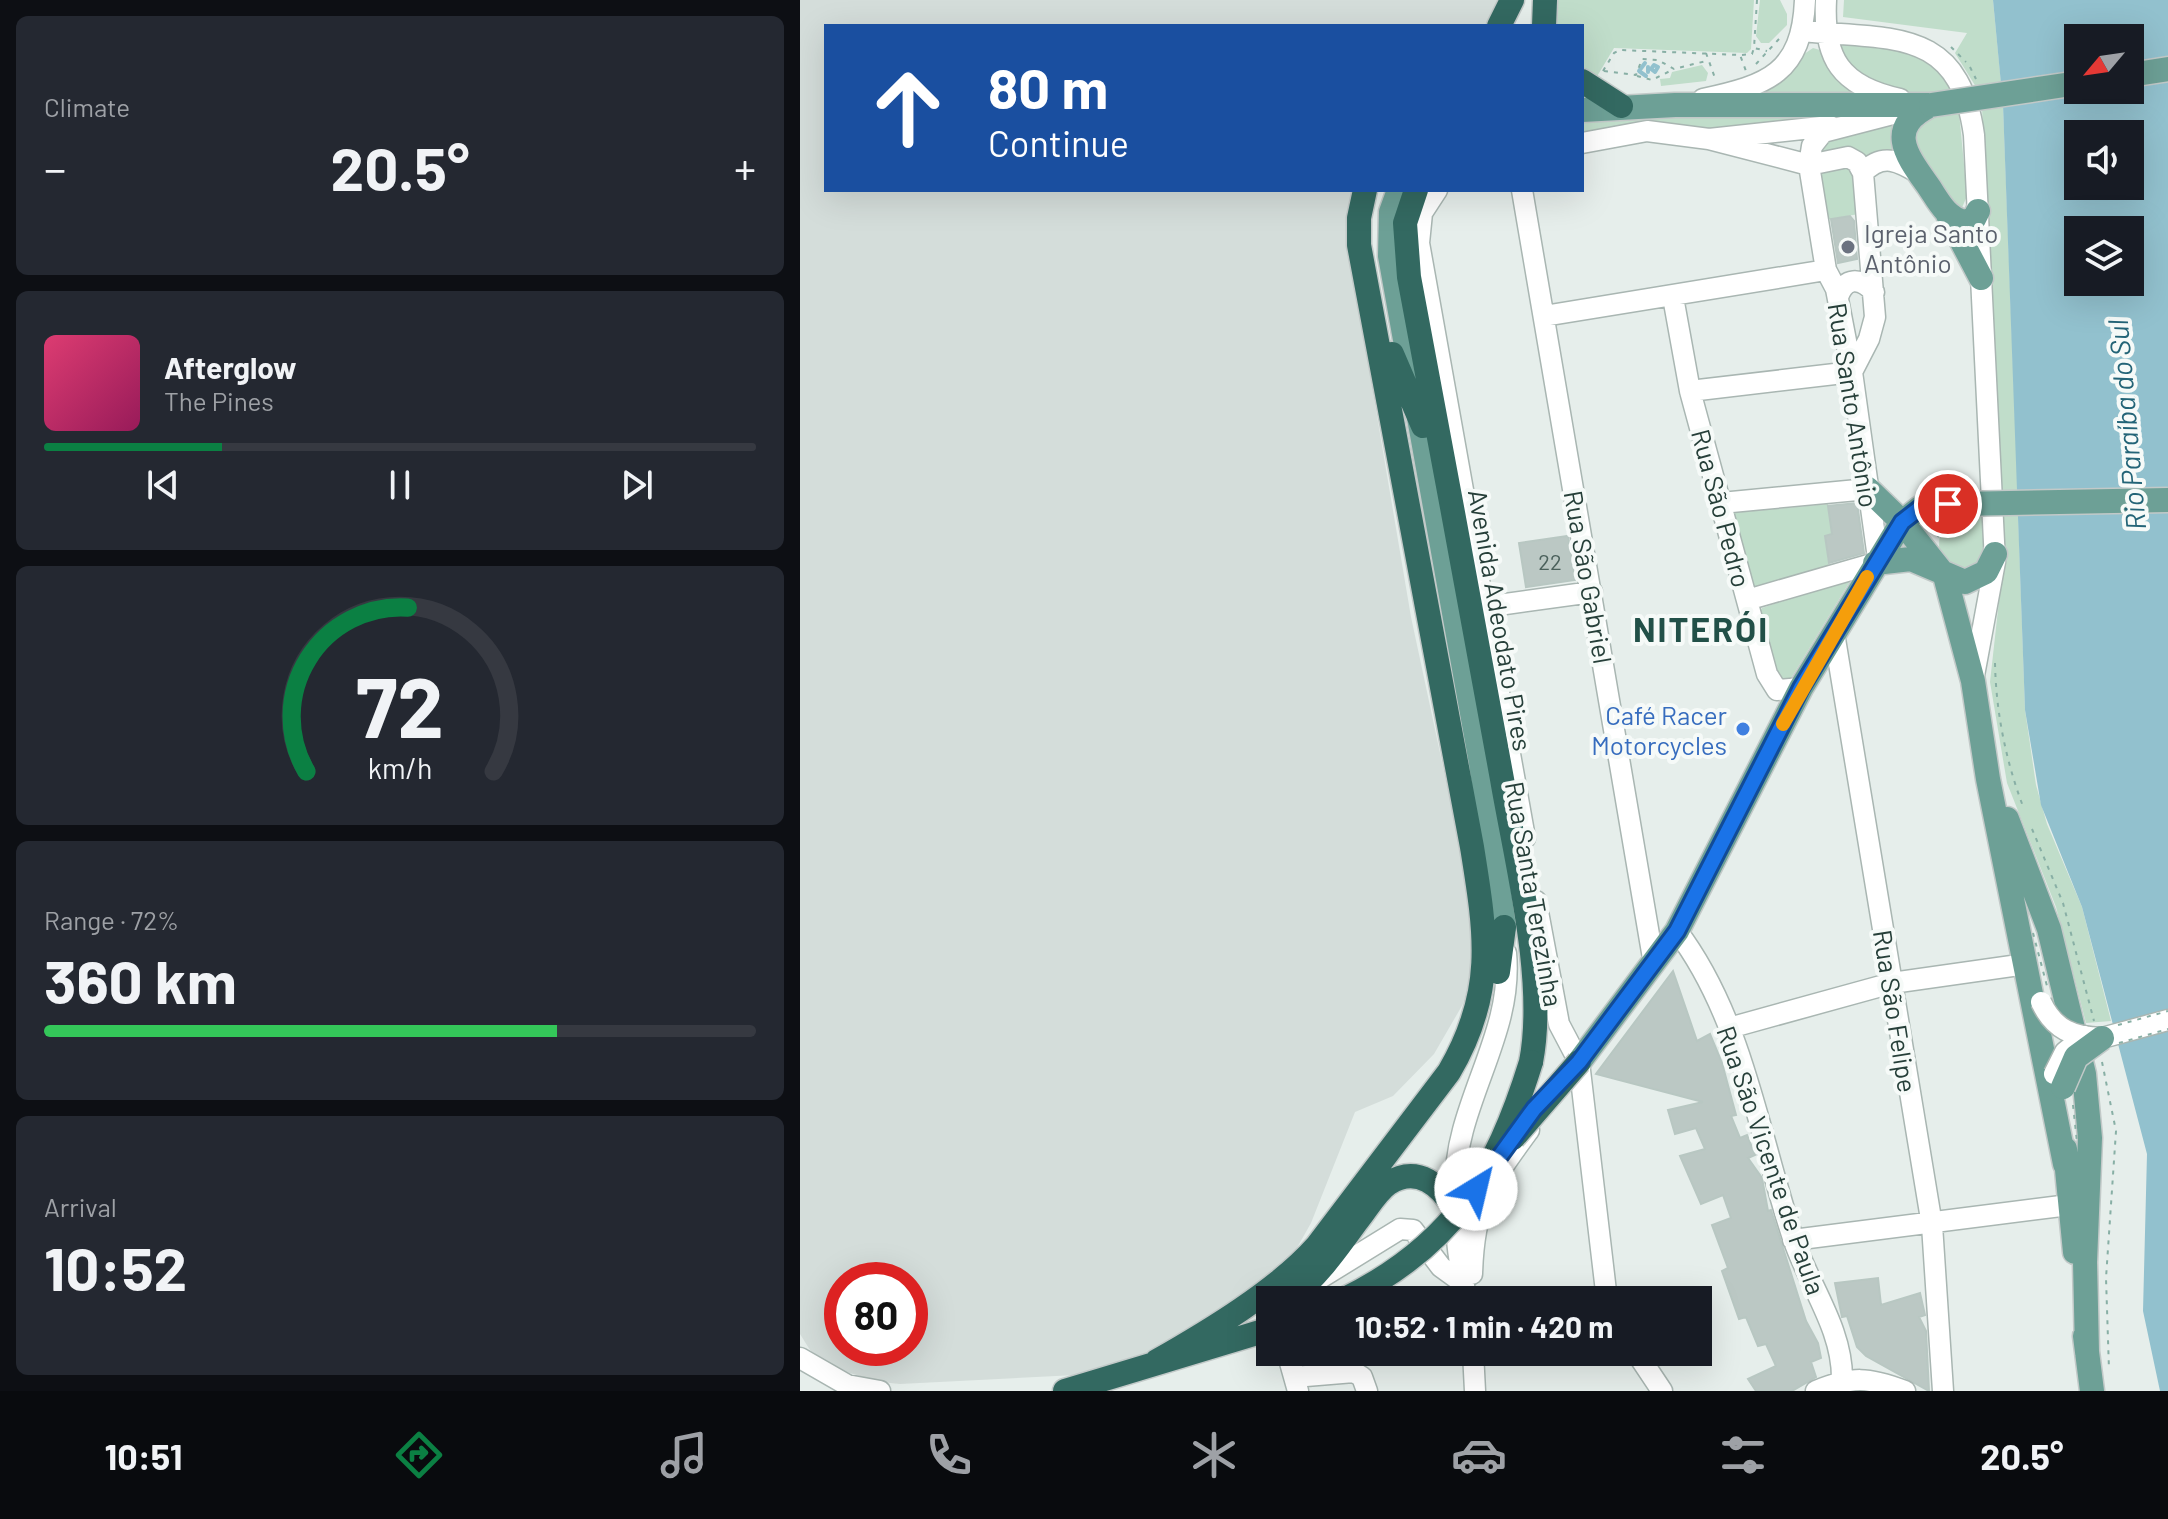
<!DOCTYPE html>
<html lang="en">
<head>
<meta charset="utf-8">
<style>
	:root { --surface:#171b24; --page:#242831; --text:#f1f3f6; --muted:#9ea1a6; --line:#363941; --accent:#0b8043 }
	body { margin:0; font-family:Barlow,sans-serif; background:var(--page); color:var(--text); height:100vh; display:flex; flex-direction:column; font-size:30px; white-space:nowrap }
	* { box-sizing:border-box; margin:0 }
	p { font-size:26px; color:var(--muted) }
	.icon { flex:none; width:44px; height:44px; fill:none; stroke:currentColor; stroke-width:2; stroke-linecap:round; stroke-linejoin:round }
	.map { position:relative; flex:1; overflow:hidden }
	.sheet { display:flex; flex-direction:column; gap:16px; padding:16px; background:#0d0f14; width:800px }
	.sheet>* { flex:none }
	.guide { position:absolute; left:24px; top:24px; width:760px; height:168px; border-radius:0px; box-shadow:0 8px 32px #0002; background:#1a4fa0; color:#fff; overflow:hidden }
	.needle { width:52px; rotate:241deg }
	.controls { position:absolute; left:1264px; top:24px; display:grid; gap:16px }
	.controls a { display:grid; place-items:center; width:80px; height:80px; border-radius:0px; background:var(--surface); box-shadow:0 8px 32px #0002; font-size:40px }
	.speed { position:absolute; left:24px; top:1262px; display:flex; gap:16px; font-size:40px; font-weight:700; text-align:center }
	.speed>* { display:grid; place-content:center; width:104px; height:104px; border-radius:50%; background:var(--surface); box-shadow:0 8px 32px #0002; line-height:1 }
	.speed .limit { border:12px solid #d22; background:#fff; color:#111 }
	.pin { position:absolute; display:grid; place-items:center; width:68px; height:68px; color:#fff; margin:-34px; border:4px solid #fff; border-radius:50%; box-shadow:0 2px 8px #0007 }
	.me { position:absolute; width:88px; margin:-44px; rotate:36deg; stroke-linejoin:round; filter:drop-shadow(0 0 6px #0008) }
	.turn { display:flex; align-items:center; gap:28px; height:168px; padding:0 32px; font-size:36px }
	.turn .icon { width:104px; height:104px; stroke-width:2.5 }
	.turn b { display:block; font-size:56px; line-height:68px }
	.big { font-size:60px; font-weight:700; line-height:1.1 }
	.sheet .card { flex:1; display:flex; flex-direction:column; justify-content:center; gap:12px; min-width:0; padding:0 28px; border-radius:12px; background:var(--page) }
	.sheet .dial { align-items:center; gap:0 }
	.dial svg { height:208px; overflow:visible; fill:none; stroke:var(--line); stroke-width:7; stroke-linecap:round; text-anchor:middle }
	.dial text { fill:var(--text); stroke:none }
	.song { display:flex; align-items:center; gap:24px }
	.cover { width:96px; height:96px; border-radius:12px; background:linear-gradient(135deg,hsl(340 70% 55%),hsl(330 70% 35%)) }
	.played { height:8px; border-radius:4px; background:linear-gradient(90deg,var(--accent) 25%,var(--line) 25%) }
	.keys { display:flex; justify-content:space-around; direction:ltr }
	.heat { display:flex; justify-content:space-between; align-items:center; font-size:44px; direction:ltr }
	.charge { height:12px; border-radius:6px; background:linear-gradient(90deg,#34c759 72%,var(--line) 0) }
	.trip { position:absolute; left:456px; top:1286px; width:456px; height:80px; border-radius:0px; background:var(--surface); box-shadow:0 8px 32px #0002; font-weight:700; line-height:80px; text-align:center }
	.menu { display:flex; height:128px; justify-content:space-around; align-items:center; background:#090b0e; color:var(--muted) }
	.menu .icon { width:56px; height:56px }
	.menu .active { color:var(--accent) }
	.menu b { font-size:36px; color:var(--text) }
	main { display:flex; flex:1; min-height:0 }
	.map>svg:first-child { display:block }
	.built { fill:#d4ddda; fill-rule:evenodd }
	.green { fill:#c0ddca }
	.water { fill:#92c1ce; fill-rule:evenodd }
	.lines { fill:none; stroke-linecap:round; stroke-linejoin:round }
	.stream { stroke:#92c1ce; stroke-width:4 }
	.building { fill:#bbc8c4; stroke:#b8c7c2; stroke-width:2 }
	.minor-casing { stroke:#a9b6b2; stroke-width:23 }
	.major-casing { stroke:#c2c9c8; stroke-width:27 }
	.highway-casing { stroke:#c2c9c8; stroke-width:27 }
	.path { stroke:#88afa5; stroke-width:2; stroke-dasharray:4 6; stroke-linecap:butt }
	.minor { stroke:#fff; stroke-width:20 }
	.major { stroke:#6da096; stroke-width:24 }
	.highway { stroke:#336961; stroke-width:24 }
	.minor-bridge-casing { stroke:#a9b6b2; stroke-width:23; stroke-linecap:butt }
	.major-bridge-casing { stroke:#c2c9c8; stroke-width:27; stroke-linecap:butt }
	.highway-bridge-casing { stroke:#c2c9c8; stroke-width:27; stroke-linecap:butt }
	.path-bridge { stroke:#88afa5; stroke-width:2; stroke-dasharray:4 6; stroke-linecap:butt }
	.minor-bridge { stroke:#fff; stroke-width:20 }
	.major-bridge { stroke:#6da096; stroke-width:24 }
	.highway-bridge { stroke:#336961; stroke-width:24 }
	.route-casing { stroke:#114b97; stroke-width:20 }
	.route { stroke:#1a73e8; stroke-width:14 }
	.slow { stroke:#f59e0b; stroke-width:14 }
	.worship-dot { fill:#6b7280; stroke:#f6faf8; stroke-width:3 }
	.shop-dot { fill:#3f7fe0; stroke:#f6faf8; stroke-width:3 }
	.labels { text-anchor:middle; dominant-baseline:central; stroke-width:8; stroke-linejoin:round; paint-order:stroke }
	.number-label { font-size:22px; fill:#4b615c }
	.worship-label { font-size:26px; fill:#5b616d; stroke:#f6faf8; text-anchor:start }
	.street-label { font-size:26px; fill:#263f39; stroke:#f6faf8 }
	.shop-label { font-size:26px; fill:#366cbe; stroke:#f6faf8; text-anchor:end }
	.water-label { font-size:28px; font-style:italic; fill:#236477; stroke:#f6faf8 }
	.district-label { font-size:34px; font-weight:bold; letter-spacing:2px; fill:#225048; stroke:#f6faf8 }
</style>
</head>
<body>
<main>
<section class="sheet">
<div class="card"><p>Climate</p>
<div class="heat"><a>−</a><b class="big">20.5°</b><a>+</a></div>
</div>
<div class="card">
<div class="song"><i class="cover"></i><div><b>Afterglow</b><p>The Pines</p></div></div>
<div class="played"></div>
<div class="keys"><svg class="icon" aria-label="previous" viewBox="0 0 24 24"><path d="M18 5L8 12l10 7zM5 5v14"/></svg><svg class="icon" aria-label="pause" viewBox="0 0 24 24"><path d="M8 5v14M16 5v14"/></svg><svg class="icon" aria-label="next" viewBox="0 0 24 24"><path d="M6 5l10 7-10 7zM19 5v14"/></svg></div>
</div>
<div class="card dial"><svg viewBox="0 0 100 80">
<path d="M14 69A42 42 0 1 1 86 69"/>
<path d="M14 69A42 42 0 0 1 53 6" stroke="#0b8043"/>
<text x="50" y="56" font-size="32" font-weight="700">72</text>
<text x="50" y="72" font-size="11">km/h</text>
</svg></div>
<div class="card"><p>Range · 72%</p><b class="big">360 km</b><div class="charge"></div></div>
<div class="card"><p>Arrival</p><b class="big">10:52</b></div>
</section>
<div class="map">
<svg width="1368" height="1391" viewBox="0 0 1368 1391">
	<rect width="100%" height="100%" fill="#e6eeeb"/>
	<path class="built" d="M0,0H700L685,26H26V190H555L550,256L611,617L670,893L673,951L670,979L663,1004L634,1054L593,1096L555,1112L511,1223L481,1276L357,1349L276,1375L100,1384L81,1382L43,1371L24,1361L10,1350L0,1334ZM42,1280H110V1348H42Z"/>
	<path class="green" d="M757,0H954L951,49L947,53L814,48L796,78L782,68V26H757Z
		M960,0H980L987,14V25L969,43H961L956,36Z
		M1044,0H1193L1201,83L1176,87L1155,53L1167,33L1043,17Z
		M1039,45C1068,43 1114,50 1138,69C1144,74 1148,83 1152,90C1106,97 1060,91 1039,45Z
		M1013,48L1020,50L1070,97L938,99Z
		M902,65L908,73L906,81L861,86L860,79L870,78L872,72Z
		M1203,105L1218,495H1201L1182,108Z
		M1019,111L1020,122L782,139V113Z
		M1159,112L1167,196L1161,210L1149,205L1112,137C1125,119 1137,116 1159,112Z
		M1104,116L1097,151L1063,165L1016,157L1021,142Z
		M1049,160L1064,213L1020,221L1013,168Z
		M1028,504L1032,534L1025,536L1029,568L953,589L932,513Z
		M1202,511H1218L1225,710L1236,785L1247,824L1282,907L1311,1021L1286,1023L1256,907L1207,783L1190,682L1203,565Z
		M1187,513L1186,561L1152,574L1140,555C1134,519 1159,515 1187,513Z
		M1052,578L990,680L980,683L960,612L962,608Z"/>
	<path class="water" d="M1193,0H1368V1391H1360L1343,1311L1347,1154L1282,907L1241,805L1225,710L1203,105ZM1278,38H1330V90H1278ZM1278,134H1330V186H1278ZM1278,230H1330V282H1278Z"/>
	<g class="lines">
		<path class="stream" d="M845,63L839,71L846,76
			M854,65L858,67L855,72L851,69Z
			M848,67V72"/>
	</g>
	<path class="building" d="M1050,216L1054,221L1057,259L1038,263L1031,219Z
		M1057,503L1064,553L1029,563L1025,536L1032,534L1028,506Z
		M768,536L775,580L726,587L719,543Z
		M873,971L897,1041L910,1034L922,1063L936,1115L931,1116L940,1138L947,1135L955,1155L948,1158L962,1178L968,1211L971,1210L1006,1321L1018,1343L1021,1358L1011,1362L1016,1377L992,1391H956L948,1379L976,1366L966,1344L958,1346L946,1317L939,1319L922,1271L928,1268L912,1225L931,1218L923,1195L901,1204L880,1156L905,1149L896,1128L875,1134L868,1110L903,1102L796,1074Z
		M1078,1278L1081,1305L1120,1293L1125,1315L1119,1317L1126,1331L1129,1391L1066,1356L1057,1347L1047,1316L1042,1317L1035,1283Z"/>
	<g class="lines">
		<g class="minor-casing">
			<path id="minor" d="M1026,0C1023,58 1040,86 1100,99
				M1003,31C1091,40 1159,26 1174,135L1195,562L1173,681
				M903,99C968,85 1002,73 1005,0
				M782,143L847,131L909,139L1030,126
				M1063,173C1082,152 1099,161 1120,174
				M637,190L622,213L619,243L725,838
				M722,190L854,964
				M873,297L890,391L967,674L977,690L1001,688
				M1038,297C1045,277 1060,277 1074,292
				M744,316L1026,270
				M890,391L1052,372L1069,339L1075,317L1063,173L1057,162L1048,157L1009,165L909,139
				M921,503L1068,489
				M1078,558L1052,372L1036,289L1026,270L1009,165L1012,146L1023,132L1104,111
				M947,600L1075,563
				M684,607L792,592
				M1034,633L1132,1225L1143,1391
				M736,901L759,1024L779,1062L807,1300
				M877,931C943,1018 959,1136 993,1238C1009,1286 1043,1329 1042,1380
				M929,1028L1092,983L1226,964
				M1302,1038L1368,1020
				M993,1240L1269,1205
				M672,1274C674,1204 689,1185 729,1130
				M514,1282L600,1229L613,1230L641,1267L663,1283
				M667,1300C655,1246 648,1184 663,1130C679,1070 712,1017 706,953
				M487,1352L498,1391
				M673,1352L675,1391
				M836,1352L862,1391
				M0,1358L47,1385L80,1391
				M494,1377L554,1372L562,1377L567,1391
				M1016,1391C1053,1376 1068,1377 1105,1391"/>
		</g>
		<g class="major-casing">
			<path id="major" d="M1330,75L1368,69
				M1131,105C1084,128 1107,156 1129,187C1139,202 1146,217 1164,222L1174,219L1178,211
				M782,110L875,105H1131
				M599,190L591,212L590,256L681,763L704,927
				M1148,215L1181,278
				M1068,489L1102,522L1145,576L1173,681L1188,779L1265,1164
				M1075,563L1111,559L1165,582L1186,572L1195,554
				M1207,819L1249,929L1284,1074L1290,1138L1285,1262L1287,1352
				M779,1062L877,931L1001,688L1102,522L1120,508L1159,504
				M1265,1149L1275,1252
				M1285,1336L1292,1391"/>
		</g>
		<g class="highway-casing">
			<path id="highway" d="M699,26L712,0
				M744,26L745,0
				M782,81L821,106
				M616,190L605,223L609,277C640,444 672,612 702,779C716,862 747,980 731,1062
				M592,354L623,426
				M698,972L704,927
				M487,1300C515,1280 537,1249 557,1221C567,1209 576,1192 589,1183C618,1165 641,1186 655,1209
				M357,1361C408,1332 478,1290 517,1246L649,1072C696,992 686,934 672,847L559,245V218L565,190
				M265,1391L470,1329"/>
		</g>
		<path class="path" d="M957,0L954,48L967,51
			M1151,47L1166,62
			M906,53L915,78
			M942,55L952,54L954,48
			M956,64L979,39
			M1170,67L1176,79
			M803,71L814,53L820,50L940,55L946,71
			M804,71L836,75L842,59L858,60L874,69L906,61
			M837,76L852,80L874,69
			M1138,537L1144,525
			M1195,663C1196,713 1206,762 1224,809
			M1232,829L1263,903L1294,1021
			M1302,1062L1316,1131L1306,1278L1309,1370"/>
		<use href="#minor" class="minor"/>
		<use href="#major" class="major"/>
		<use href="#highway" class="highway"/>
		<g class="minor-bridge-casing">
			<path id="minor-bridge" d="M1241,1002C1254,1030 1273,1037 1302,1038
				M1254,1074L1265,1052L1285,1036"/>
		</g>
		<g class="major-bridge-casing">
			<path id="major-bridge" d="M1131,105L1278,83
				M1159,504L1368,500
				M1263,1087L1276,1057L1302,1038"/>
		</g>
		<g class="highway-bridge-casing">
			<path id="highway-bridge" d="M713,1138L779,1062
				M543,1300C652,1247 696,1175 731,1062"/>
		</g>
		<path class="path-bridge" d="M1233,933L1247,986
			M1318,1025L1368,1011
			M1319,1043L1368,1029
			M1273,1105L1277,1142"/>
		<use href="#minor-bridge" class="minor-bridge"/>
		<use href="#major-bridge" class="major-bridge"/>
		<use href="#highway-bridge" class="highway-bridge"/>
	</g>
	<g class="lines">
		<g class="route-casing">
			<path id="route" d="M676,1189L734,1109L779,1062L877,931L1001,688L1102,522L1120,508L1148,504"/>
		</g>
		<use href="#route" class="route"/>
		<path class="slow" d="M983,724L1067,577"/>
	</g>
	<circle class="worship-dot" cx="1048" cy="247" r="8"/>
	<circle class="shop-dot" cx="943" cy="729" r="8"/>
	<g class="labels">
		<g class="number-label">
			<text x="750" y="561">22</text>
		</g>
		<g class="worship-label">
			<text x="1064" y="232">Igreja Santo<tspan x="1064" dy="30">Antônio</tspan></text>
		</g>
		<g class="street-label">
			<text transform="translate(1054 405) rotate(81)">Rua Santo Antônio</text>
			<text transform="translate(922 508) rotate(75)">Rua São Pedro</text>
			<text transform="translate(789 577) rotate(80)">Rua São Gabriel</text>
			<text transform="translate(701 620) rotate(80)">Avenida Adeodato Pires</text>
			<text transform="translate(735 894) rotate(80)">Rua Santa Terezinha</text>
			<text transform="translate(1096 1011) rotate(81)">Rua São Felipe</text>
			<text transform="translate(972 1160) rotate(71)">Rua São Vicente de Paula</text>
		</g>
		<g class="shop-label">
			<text x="927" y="714">Café Racer<tspan x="927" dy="30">Motorcycles</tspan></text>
		</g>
		<g class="water-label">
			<text transform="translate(1326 425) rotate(-95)">Rio Paraíba do Sul</text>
		</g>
		<g class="district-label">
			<text x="901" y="628">NITERÓI</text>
		</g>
	</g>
</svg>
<div class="controls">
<a><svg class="needle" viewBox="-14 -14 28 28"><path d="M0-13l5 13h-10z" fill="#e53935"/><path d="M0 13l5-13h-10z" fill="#9ea1a6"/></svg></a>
<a><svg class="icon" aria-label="sound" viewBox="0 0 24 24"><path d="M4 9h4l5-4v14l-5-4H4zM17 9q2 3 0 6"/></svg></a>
<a><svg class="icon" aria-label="layers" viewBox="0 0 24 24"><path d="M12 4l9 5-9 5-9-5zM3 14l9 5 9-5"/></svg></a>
</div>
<div class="speed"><div class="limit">80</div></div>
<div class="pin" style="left:1148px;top:504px;background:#d93025"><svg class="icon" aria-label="arrive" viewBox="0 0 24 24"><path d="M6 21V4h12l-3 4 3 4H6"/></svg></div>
<svg class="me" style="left:676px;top:1189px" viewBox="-20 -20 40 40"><circle r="19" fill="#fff"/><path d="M0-13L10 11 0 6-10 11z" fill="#1a73e8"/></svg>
<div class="trip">10:52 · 1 min · 420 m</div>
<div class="guide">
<div class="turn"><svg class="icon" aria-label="ahead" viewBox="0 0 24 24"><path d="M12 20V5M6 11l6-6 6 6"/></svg><div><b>80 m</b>Continue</div></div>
</div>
</div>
</main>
<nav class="menu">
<b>10:51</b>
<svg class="icon active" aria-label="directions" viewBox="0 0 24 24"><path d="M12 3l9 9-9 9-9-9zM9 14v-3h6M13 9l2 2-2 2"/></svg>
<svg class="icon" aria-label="music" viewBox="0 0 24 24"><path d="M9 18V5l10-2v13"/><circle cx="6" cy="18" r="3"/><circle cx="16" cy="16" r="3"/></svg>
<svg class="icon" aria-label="phone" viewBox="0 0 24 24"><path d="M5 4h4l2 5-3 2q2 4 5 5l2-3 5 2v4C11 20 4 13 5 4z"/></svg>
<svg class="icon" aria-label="climate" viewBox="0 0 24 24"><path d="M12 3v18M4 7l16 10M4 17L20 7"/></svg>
<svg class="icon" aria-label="car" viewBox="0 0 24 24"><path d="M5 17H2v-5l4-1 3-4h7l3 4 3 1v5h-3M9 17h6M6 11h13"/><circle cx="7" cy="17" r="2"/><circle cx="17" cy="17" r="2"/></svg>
<svg class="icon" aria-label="filters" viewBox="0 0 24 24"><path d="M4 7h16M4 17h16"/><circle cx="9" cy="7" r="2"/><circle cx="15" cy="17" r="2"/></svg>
<b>20.5°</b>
</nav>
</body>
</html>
